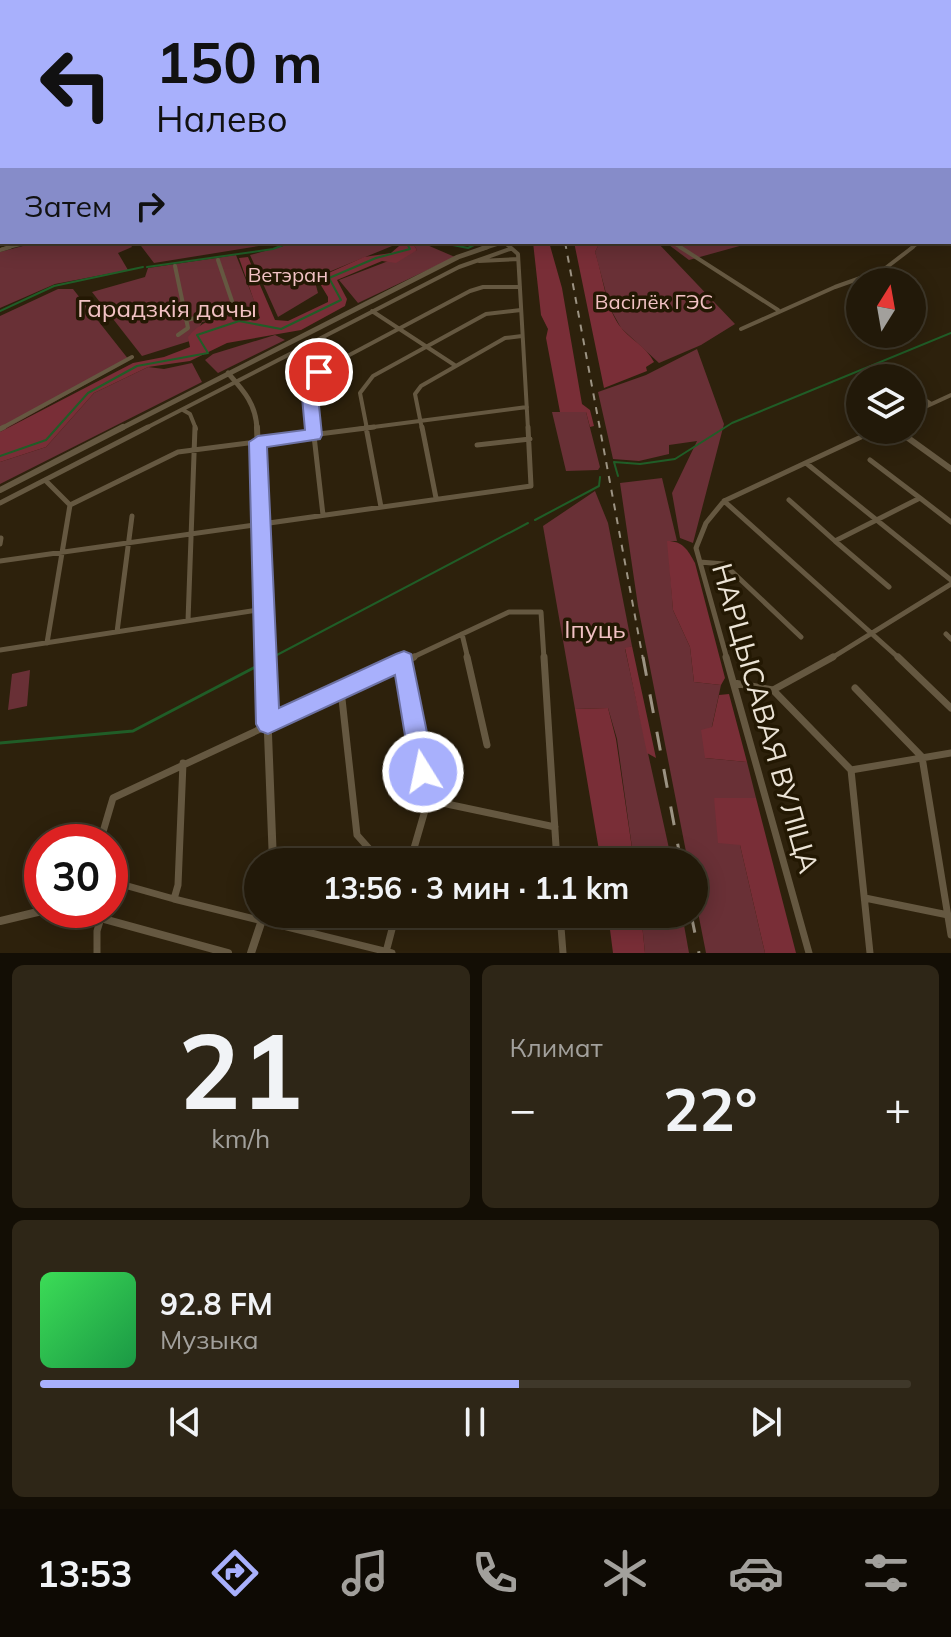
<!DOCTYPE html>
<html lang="ru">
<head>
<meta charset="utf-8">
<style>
	:root { --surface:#221909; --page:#2e2617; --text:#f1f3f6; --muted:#a2a09c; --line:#3f382a; --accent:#a8b0fc }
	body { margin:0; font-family:Mulish,sans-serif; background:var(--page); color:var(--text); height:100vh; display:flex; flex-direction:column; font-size:30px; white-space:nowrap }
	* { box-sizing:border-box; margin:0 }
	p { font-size:26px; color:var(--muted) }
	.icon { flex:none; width:44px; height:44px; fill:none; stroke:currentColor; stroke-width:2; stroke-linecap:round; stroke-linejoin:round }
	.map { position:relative; height:953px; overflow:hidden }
	.drawer { display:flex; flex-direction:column; gap:12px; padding:12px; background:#130e05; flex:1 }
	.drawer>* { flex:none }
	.hud { position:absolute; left:0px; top:0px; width:952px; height:244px; box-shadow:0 4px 20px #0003,0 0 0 2px var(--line); background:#a8b0fc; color:#111; overflow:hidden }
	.needle { width:52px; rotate:11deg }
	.fabs { position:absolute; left:846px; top:268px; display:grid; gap:16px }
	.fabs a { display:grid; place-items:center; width:80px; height:80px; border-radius:50%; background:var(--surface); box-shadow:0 4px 20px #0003,0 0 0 2px var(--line); font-size:40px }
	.speed { position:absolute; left:24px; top:824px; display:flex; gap:16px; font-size:40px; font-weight:700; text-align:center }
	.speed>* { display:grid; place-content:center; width:104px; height:104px; border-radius:50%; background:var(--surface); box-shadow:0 4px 20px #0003,0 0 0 2px var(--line); line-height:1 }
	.speed .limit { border:12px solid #d22; background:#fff; color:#111 }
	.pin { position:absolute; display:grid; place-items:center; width:68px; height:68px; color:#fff; margin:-34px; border:4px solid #fff; border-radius:50%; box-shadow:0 2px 8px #0007 }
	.me { position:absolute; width:88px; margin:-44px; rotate:350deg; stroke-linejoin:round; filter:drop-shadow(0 0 6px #0008) }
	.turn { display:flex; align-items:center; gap:28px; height:168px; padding:0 24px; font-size:36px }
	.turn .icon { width:104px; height:104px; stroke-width:2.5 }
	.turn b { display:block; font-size:56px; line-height:68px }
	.then { display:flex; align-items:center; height:76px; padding:0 24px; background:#0003; gap:16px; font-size:30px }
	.big { font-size:60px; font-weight:700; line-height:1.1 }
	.drawer .widget { flex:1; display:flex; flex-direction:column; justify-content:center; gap:12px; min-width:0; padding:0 28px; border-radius:12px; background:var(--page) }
	.drawer .dial { align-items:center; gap:0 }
	.dial b { font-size:104px; line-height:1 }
	.song { display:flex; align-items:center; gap:24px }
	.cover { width:96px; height:96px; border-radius:12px; background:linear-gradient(135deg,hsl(130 70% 55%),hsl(140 70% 35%)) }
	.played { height:8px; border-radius:4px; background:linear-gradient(90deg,var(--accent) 55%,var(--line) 55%) }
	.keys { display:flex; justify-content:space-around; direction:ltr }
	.heat { display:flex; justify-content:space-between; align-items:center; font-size:44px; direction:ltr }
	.drawer .tiles { flex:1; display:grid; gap:12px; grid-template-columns:1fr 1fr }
	.widget:last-child { grid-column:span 2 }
	.trip { position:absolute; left:244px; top:848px; width:464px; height:80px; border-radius:40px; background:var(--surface); box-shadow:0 4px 20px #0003,0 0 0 2px var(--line); font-weight:700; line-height:80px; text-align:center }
	.tab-bar { display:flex; height:128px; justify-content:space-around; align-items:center; background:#0e0a04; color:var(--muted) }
	.tab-bar .icon { width:56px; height:56px }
	.tab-bar .active { color:var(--accent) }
	.tab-bar b { font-size:36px; color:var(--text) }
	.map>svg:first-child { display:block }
	.green { fill:#693036 }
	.forest { fill:#792e37 }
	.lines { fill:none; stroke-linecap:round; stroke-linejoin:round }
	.stream-far1 { stroke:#205d27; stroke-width:2 }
	.stream { stroke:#205d27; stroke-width:3 }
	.minor-far3 { stroke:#655841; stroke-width:3 }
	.minor-far2 { stroke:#655841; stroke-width:4 }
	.minor-far1 { stroke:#655841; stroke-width:5 }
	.minor { stroke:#655841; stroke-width:7 }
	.tertiary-far3 { stroke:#655841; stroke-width:4 }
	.tertiary-far2 { stroke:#655841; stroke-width:5 }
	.tertiary-far1 { stroke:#655841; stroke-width:6 }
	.tertiary { stroke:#655841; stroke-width:8 }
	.rail-far1 { stroke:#9c9383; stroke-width:2; stroke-dasharray:7 7; stroke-linecap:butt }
	.rail { stroke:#9c9383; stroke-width:3; stroke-dasharray:19 19; stroke-linecap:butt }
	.route { fill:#a8b0fc; stroke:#6d72a4; stroke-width:2 }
	.labels { text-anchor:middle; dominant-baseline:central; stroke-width:7; stroke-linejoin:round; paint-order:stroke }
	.far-park-label { font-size:20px; fill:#f2c2c4; stroke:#231803 }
	.park-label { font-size:24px; fill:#f2c2c4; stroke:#231803 }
	.near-street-label { font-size:28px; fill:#ebe3d6; stroke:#231803 }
</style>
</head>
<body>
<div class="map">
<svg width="951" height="953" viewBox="0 0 951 953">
	<rect width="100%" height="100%" fill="#2d210c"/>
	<path class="green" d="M38,242H129L132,247L118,253L128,270L55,284L0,308V252Z
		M138,242H284L154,263Z
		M298,242H396L397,244L314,278L318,293L278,317L250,255Z
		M412,242H420L455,257L358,303L339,280L417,250Z
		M600,242H657L735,324L701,345L659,363L621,328L610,308L595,252Z
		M665,242H754L689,260Z
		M236,255L258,310L202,322L193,340L142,356L92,292L145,277L148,268Z
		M58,289H73L129,360L0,432V316Z
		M275,335L285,340L218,373L205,360L213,354Z
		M697,349L724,424L693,543L680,538L672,493L697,441L669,445V454L639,461L613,459L598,392L646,375Z
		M192,363L202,382L0,484V462L46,447L94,393L148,367L164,369Z
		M552,412H586L600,467L598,470L566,471Z
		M662,478L677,541H668L673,610L690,647L694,682L721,685L705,758L747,762L756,798H714L740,845L765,953H706L694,892V862H688L638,606L620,483Z
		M595,491L608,523L632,646L625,649L672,862H634L617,739L608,708L575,709L543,526Z
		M30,670L27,706L8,710L12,674Z
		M641,914H682L689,953H645Z"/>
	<path class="forest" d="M398,242H412L417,250L396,263L382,261L337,280L347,299L345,306L301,330L227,343L190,361L148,367L94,393L46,447L0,462V432L133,363L164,357L190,347L188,337C205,316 231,313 256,320L260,318L239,258L248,257L275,320L288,321L328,302V297L319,282L322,276L364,257L391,253L399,246Z
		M533,242H549L562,288L582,404L590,410L594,426L590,427L586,412H560L546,338L548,329L541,315Z
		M574,242H600L595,252C603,276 605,304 619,325C629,339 646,346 654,362L646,367L647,371L604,388Z
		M667,541C683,541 688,550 695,563L725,678L721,685L694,682L690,647L673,610Z
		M632,646L656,758L647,753L625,648Z
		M729,694L747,762L705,758L701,730L712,727L719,695Z
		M608,708L616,739L634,862H601L575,709Z
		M714,798H756L796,953H765L740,845L718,843Z
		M608,914H641L645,953H613Z"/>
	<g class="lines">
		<path class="stream-far1" d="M437,242L468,248L480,242
			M147,267L273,249L291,242
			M0,311L54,286L143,267
			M0,456L46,440L88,393L137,366L208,353L197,335L239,321L281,329L341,300L329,278L376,258L410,249L406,242
			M618,476L614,462L640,464L675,459L732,423L951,333
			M535,520L599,486L600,477
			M275,656L528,523"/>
		<path class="stream" d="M0,743L133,731L259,665"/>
		<path class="minor-far3" d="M685,0L694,2
			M69,2L93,0
			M122,2L144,0
			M809,2L815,1
			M503,242L512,249
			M671,242L683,249
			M2,249L31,242
			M910,249L920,242"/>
		<path class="minor-far2" d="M510,247L518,254L528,429
			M680,247L778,310
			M0,250L10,247
			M479,261L518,259
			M175,266L188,328L178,335
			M372,311L456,366
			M186,320L235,310L218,260
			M741,329L835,287L883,270L913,247
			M296,351L323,369
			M879,368L894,378
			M912,391L931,404
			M183,410L190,414L196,429
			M912,413L951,395
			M0,429L132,357
			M144,429L459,267L510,249
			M313,429C310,405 302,386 323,369L470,291L483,287H520
			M358,429L527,407
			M367,429L360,393L373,376L486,314L521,310
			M422,429L415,394L421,386L505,338L522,336"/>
		<path class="minor-far1" d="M313,427L323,515
			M366,427L381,507
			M422,427L436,498
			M0,429L4,427
			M477,445L530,439
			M806,463L951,580
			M45,480L70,505L47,643
			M920,498L951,522
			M789,500L835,541L920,498L870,460
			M724,501L900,659
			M0,503L148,427
			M70,505L178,452L374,427
			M835,541L889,587
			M0,544L1,538
			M0,561L531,486L528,427
			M700,562L724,564L801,637
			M188,621L195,427
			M117,632L132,516
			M462,634L468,659
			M946,634L951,639
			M0,650L264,609
			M409,659L509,612H541L544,659
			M727,659L696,548L706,523L724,501L876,430
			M830,659L951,584"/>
		<path class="minor" d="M467,657L487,745
			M544,657L557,862
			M726,657L809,953
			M898,657L951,708
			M404,661L428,800L555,827
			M734,683L773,690L833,657
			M855,688L922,757L951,935
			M341,690L357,835L381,862
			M773,690L851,770L870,953
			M851,770L951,753
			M100,842L113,798L414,657
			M410,862L428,800
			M110,881L174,899L178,885L183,763
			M865,898L948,915
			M174,899L392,953
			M560,914L563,953
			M386,952L396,914
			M97,953V931L101,918"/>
		<path class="tertiary-far3" d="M481,249L503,242"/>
		<path class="tertiary-far2" d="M228,373C244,391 256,404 257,429
			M120,429L458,257L487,247"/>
		<path class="tertiary-far1" d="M257,427L265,659
			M897,430L951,469
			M0,490L123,427"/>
		<path class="tertiary" d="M265,657L273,862
			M71,910L228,953
			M0,921L46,910
			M251,953L264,914"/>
		<path class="rail-far1" d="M425,0L429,2
			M565,242L643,659"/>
		<path class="rail" d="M643,657L681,862
			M691,914L699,953"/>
	</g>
	<path class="route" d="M319,367L327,372L317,386L322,435L320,439L267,447L279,708L396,654L404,651L411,654L435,772L432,780L423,783L414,780L411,772L395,675L268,734L260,731L256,724L249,442L258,436L305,430L301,386L314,369Z"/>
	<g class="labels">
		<g class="far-park-label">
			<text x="288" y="274">Ветэран</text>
			<text x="654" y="301">Васілёк ГЭС</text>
		</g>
		<g class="park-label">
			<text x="167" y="308">Гарадзкія дачы</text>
			<text x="595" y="629">Іпуць</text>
		</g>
		<g class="near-street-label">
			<text transform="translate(766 718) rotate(74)">НАРЦЫСАВАЯ ВУЛІЦА</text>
		</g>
	</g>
</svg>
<div class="fabs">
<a><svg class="needle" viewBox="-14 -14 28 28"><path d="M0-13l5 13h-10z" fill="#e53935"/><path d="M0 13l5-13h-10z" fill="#a2a09c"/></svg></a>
<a><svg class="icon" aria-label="layers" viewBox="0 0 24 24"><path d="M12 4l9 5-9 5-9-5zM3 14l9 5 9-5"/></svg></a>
</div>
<div class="speed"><div class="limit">30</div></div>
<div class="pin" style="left:319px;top:372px;background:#d93025"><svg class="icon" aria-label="arrive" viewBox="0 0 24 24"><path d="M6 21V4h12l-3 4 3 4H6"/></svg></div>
<svg class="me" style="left:423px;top:772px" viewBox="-20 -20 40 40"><circle r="17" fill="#a8b0fc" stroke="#fff" stroke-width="3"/><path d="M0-11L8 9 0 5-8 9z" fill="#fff"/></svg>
<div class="trip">13:56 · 3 мин · 1.1 km</div>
<div class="hud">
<div class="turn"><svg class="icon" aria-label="left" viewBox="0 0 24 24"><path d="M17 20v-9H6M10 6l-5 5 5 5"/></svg><div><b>150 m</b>Налево</div></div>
<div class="then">Затем<svg class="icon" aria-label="right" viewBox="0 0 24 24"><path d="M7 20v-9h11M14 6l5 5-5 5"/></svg></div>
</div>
</div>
<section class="drawer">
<div class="tiles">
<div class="widget dial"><b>21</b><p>km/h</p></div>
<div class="widget"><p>Климат</p>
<div class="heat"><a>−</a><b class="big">22°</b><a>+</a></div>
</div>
<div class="widget">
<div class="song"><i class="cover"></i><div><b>92.8 FM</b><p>Музыка</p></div></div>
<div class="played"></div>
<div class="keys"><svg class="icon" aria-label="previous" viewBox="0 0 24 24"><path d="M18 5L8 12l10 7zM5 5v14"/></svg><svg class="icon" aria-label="pause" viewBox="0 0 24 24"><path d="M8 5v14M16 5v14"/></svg><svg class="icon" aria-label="next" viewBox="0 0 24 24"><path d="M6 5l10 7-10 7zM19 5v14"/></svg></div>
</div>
</div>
</section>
<nav class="tab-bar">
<b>13:53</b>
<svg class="icon active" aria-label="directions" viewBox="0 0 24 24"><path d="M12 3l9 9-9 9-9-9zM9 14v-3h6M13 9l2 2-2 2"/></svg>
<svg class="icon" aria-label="music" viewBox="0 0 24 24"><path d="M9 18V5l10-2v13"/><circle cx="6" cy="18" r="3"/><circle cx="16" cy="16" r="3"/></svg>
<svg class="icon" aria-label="phone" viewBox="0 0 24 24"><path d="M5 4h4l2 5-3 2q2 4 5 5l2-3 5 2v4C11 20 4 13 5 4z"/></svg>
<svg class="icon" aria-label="climate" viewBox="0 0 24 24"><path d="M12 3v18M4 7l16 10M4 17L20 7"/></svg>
<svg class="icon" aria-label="car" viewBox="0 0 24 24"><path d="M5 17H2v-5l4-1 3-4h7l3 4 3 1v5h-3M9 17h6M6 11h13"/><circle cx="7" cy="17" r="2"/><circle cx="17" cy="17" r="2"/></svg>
<svg class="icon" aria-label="filters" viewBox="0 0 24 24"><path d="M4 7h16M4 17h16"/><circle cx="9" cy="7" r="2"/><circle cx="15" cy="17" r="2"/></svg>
</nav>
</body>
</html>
